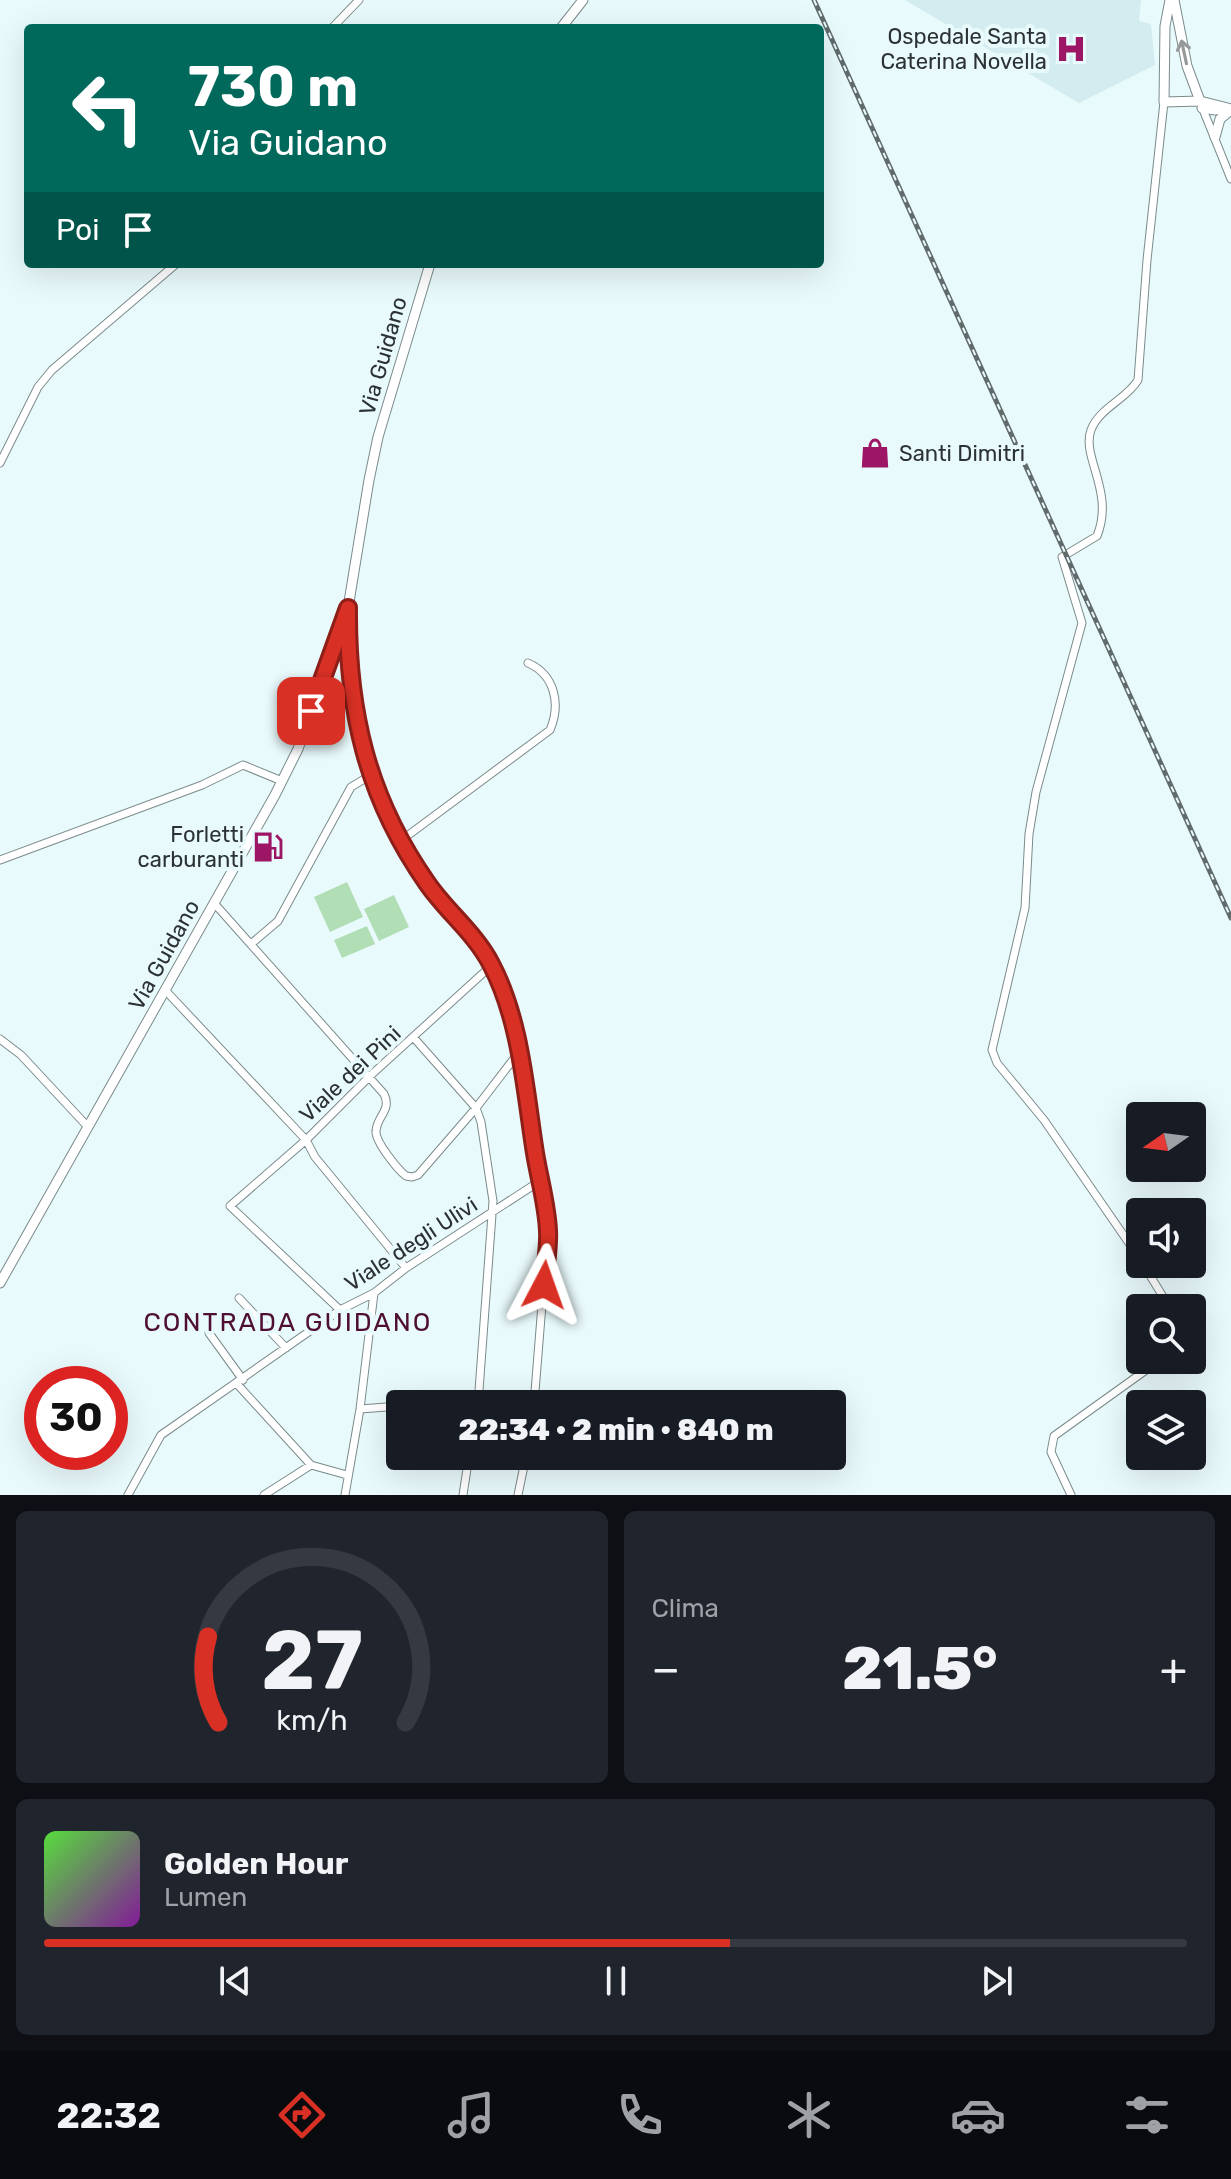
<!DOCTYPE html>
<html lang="it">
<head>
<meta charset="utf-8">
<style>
	:root { --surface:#171b24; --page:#20242c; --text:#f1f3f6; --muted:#9ea1a6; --line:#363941; --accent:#d93025 }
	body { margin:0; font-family:Rubik,sans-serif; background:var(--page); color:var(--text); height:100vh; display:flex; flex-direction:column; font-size:30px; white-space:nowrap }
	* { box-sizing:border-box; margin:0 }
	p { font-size:26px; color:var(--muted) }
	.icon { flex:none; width:44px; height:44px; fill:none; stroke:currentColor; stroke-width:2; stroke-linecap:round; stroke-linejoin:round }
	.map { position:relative; height:1495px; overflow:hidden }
	.drawer { display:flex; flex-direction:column; gap:16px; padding:16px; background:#0d0f14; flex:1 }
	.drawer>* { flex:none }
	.banner { position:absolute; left:24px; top:24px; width:800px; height:244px; border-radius:8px; box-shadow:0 8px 32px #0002; background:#00695c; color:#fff; overflow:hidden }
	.needle { width:52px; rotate:256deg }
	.tools { position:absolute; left:1126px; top:1102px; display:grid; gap:16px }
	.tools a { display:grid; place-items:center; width:80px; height:80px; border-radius:8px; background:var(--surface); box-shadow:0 8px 32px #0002; font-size:40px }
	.speed { position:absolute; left:24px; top:1366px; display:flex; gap:16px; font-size:40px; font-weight:700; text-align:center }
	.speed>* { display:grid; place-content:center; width:104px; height:104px; border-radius:50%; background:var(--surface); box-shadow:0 8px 32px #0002; line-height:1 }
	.speed .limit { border:12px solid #d22; background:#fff; color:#111 }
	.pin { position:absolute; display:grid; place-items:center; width:68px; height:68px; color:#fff; margin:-34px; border-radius:16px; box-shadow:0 4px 12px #0006 }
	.me { position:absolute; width:88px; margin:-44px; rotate:4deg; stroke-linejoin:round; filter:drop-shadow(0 0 6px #0008) }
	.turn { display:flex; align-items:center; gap:28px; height:168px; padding:0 32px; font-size:36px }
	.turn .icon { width:104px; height:104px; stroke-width:2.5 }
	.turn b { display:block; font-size:56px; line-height:68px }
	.then { display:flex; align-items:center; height:76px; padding:0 32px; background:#0003; gap:16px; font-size:30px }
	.big { font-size:60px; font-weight:800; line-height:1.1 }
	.drawer .tile { flex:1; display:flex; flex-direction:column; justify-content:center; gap:12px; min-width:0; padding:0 28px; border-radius:12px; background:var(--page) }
	.drawer .dial { align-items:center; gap:0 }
	.dial svg { height:208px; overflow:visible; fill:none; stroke:var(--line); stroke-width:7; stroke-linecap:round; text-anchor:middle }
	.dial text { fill:var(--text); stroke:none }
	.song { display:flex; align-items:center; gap:24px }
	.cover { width:96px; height:96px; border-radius:12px; background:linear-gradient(135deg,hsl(110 70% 55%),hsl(290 70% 35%)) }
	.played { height:8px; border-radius:4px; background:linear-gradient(90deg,var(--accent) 60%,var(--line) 60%) }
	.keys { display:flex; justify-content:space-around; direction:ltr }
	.heat { display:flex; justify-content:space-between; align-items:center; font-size:44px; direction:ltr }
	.drawer .tiles { flex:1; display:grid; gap:16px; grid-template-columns:1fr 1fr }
	.tile:last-child { grid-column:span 2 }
	.trip { position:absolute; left:386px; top:1390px; width:460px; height:80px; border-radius:8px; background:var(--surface); box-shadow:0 8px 32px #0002; font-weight:800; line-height:80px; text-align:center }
	.tab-bar { display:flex; height:128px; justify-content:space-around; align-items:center; background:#090b0e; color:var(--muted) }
	.tab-bar .icon { width:56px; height:56px }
	.tab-bar .active { color:var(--accent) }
	.tab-bar b { font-size:36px; color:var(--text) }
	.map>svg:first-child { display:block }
	.built { fill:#d3ecef }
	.green { fill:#b2deb6 }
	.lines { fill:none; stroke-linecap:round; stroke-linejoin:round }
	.minor-casing { stroke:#7b8a8b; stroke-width:9 }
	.major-casing { stroke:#7b8a8b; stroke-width:11 }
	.minor { stroke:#fff; stroke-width:7 }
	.major { stroke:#fff; stroke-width:9 }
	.rail-casing { stroke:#616b6c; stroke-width:5 }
	.rail { stroke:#e9fafc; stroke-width:2; stroke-dasharray:6; stroke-linecap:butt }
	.oneway { stroke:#969899 }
	.route-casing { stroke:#8d1f18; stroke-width:20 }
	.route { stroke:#d93025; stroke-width:14 }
	.labels { text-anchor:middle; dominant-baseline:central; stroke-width:8; stroke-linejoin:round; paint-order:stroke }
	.poi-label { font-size:22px; fill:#2c3233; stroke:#e9fafc; text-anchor:end }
	.street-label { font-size:22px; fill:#2c3233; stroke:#e9fafc }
	.quarter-label { font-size:26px; letter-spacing:2px; fill:#4e0f32; stroke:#e9fafc }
</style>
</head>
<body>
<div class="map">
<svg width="1231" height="1495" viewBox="0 0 1231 1495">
	<rect width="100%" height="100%" fill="#e9fafc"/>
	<path class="built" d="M905,0H1141L1139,21L1151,24L1155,65L1079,103Z"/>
	<path class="green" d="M347,882L363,917L330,932L314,897Z
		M394,895L409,927L379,941L364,909Z
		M367,926L375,944L342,958L334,940Z"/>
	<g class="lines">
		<g class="minor-casing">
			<path id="minor" d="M332,28L359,0
				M1202,107L1231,179
				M0,463L38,387L52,370L176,264
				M348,614V655L355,709L373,786L399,842L429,886L479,944L492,965L515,1030L548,1230L534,1404
				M399,842L550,730C561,704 555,675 528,663
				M0,860L202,785L243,765L282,781
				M214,903L384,1094C392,1110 377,1116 376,1131C375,1141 397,1169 406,1176L412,1177L418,1175L476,1108L519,1052
				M251,944L278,921L351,787L371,775
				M165,990L306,1140L315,1157L406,1268
				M414,1038L476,1108L481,1122L493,1201L478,1404
				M0,1039L21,1055L88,1127
				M1140,1259L1044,1120L997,1063L992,1050L1025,908L1029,834L1036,792L1082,623L1062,557L1097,536C1115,492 1081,457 1091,430C1099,408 1127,399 1138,380L1147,260L1164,102
				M1143,1264L1170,1308
				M239,1298L286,1348
				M340,1310L230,1206L306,1140L370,1076L492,965
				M209,1333L243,1380
				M237,1384L311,1465L347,1475
				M434,1404L535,1395
				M360,1409L400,1406
				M128,1495L161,1435L340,1310L374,1293L406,1268L540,1181
				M264,1495L311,1465
				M345,1495L360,1409L374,1293
				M463,1495L469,1456
				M518,1495L526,1456
				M1071,1495L1051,1452L1054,1436L1160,1360"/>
		</g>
		<g class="major-casing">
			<path id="major" d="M1170,0L1165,26L1164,102L1200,101L1231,109
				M1174,0L1187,66L1200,101
				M561,28L583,0
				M1202,108L1215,110L1225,109
				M1215,137L1220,119L1231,110
				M0,1283L275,795L298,749L348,608L369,480L378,437L430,264"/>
		</g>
		<use href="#minor" class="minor"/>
		<use href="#major" class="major"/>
		<g class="rail-casing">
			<path id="rail" d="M814,0L1231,918"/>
		</g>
		<use href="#rail" class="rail"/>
	</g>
	<defs><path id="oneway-shaft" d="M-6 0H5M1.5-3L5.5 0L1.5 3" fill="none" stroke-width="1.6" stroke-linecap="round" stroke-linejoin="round" transform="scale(2)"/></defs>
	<use class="oneway" href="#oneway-shaft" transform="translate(1184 52) rotate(-102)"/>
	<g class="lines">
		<g class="route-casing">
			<path id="route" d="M311,711L348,608C347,711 367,797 427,883C446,911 475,933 491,964C521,1021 525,1090 535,1153C539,1178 547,1205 548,1231C549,1248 545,1267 544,1285"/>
		</g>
		<use href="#route" class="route"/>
	</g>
	<defs>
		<g id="hospital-bare" transform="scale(2.4)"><path d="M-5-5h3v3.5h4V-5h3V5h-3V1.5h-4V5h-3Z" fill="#9d1666" stroke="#e9fafc" stroke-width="2.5" paint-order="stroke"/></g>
		<g id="shop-bare" transform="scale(2.4)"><path d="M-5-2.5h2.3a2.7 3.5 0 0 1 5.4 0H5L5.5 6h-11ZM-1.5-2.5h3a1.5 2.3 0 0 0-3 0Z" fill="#9d1666" stroke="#e9fafc" stroke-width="2.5" paint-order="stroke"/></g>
		<g id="fuel-bare" transform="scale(2.4)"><path d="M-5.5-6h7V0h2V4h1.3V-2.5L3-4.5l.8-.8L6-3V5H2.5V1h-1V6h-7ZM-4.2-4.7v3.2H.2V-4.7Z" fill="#9d1666" stroke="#e9fafc" stroke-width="2.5" paint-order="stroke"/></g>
	</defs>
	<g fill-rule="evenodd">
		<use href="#hospital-bare" x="1071" y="49"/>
		<use href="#shop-bare" x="875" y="453"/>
		<use href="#fuel-bare" x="268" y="847"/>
	</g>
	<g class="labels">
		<g class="poi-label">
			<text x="1047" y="36">Ospedale Santa<tspan x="1047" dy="25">Caterina Novella</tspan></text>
			<text x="899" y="453" text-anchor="start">Santi Dimitri</text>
			<text x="244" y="834">Forletti<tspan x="244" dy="25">carburanti</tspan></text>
		</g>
		<g class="street-label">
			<text transform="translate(383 356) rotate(-74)">Via Guidano</text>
			<text transform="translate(164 955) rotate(-61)">Via Guidano</text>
			<text transform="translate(350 1074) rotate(-43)">Viale dei Pini</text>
			<text transform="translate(411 1244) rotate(-33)">Viale degli Ulivi</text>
		</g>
		<g class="quarter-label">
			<text x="288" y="1322">CONTRADA GUIDANO</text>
		</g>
	</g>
</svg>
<div class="tools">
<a><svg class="needle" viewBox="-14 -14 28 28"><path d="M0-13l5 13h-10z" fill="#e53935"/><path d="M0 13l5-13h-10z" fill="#9ea1a6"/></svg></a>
<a><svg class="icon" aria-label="sound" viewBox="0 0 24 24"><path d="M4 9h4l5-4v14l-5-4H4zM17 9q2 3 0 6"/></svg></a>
<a><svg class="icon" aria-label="search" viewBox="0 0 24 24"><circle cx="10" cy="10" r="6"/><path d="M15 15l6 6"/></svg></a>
<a><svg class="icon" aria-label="layers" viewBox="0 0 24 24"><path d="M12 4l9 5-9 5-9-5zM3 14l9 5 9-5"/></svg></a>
</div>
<div class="speed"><div class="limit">30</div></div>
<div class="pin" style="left:311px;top:711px;background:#d93025"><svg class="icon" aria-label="arrive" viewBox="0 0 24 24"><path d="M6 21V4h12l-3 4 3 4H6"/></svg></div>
<svg class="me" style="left:544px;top:1285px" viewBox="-20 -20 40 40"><path d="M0-17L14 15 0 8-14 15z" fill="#d93025" stroke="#fff" stroke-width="4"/></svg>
<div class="trip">22:34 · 2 min · 840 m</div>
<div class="banner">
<div class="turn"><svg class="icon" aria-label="left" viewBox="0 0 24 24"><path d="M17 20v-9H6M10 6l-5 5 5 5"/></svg><div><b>730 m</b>Via Guidano</div></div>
<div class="then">Poi<svg class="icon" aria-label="arrive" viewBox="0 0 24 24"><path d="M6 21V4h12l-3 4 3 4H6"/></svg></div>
</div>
</div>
<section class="drawer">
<div class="tiles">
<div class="tile dial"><svg viewBox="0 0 100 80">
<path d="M14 69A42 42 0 1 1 86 69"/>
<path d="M14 69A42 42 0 0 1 10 36" stroke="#d93025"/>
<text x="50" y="56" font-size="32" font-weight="700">27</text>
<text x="50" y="72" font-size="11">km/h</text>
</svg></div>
<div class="tile"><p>Clima</p>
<div class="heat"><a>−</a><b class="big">21.5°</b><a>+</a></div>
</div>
<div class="tile">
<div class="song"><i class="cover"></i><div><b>Golden Hour</b><p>Lumen</p></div></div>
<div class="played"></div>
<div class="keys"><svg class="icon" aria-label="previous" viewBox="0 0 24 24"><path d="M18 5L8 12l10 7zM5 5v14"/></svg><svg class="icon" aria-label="pause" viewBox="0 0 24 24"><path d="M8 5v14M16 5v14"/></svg><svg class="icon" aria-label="next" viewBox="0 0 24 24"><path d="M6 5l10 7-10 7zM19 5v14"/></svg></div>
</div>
</div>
</section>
<nav class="tab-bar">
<b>22:32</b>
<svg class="icon active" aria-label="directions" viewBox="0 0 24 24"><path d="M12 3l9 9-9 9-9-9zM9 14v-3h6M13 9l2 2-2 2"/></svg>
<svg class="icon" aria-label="music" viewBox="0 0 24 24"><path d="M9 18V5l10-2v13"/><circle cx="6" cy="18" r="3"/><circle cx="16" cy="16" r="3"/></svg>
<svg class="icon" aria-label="phone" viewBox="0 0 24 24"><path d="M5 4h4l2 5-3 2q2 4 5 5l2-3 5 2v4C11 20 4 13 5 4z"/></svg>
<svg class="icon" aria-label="climate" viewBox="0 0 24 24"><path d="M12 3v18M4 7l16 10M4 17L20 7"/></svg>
<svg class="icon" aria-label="car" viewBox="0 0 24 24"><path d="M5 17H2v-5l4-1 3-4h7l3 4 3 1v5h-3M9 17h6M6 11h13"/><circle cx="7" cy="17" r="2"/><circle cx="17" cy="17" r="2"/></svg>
<svg class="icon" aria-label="filters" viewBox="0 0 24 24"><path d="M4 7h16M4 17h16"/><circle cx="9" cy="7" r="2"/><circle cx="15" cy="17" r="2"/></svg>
</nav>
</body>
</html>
